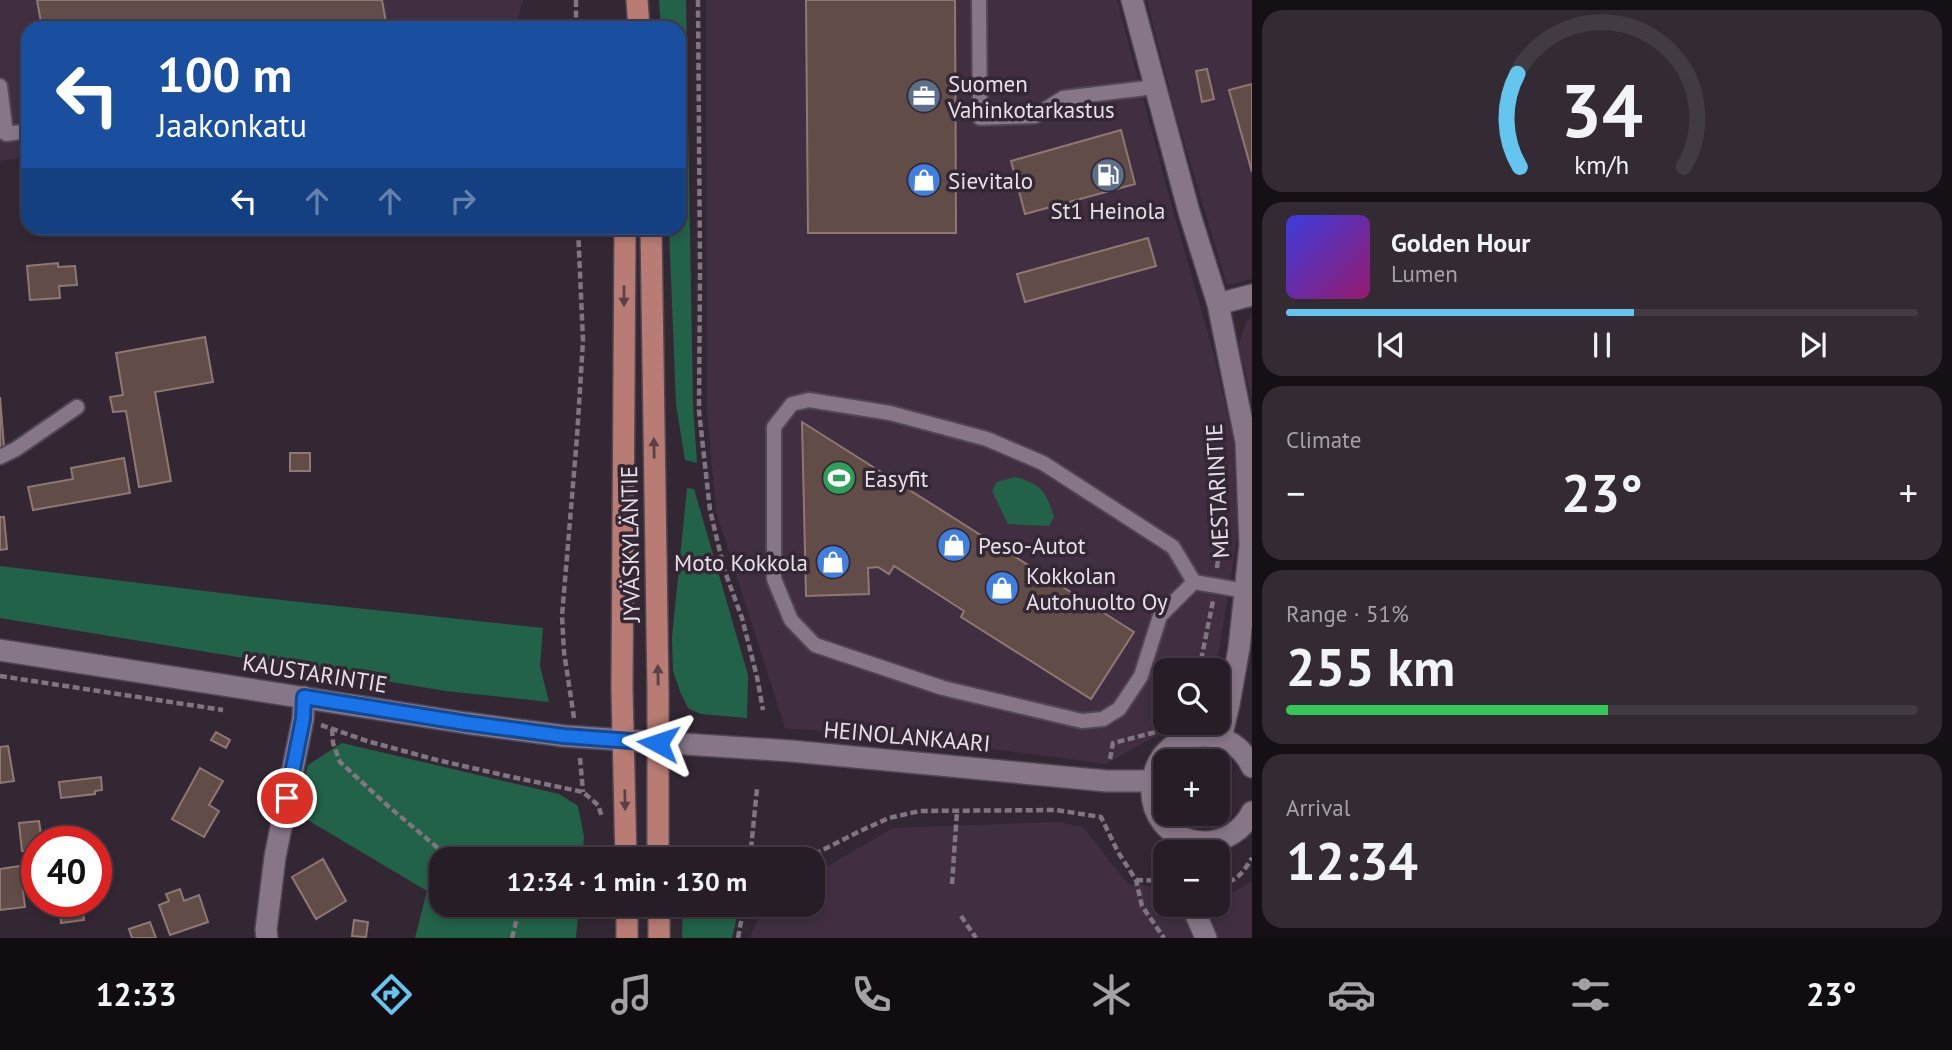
<!DOCTYPE html>
<html lang="en">
<head>
<meta charset="utf-8">
<style>
	:root { --surface:#271d27; --page:#332a33; --text:#f1f3f6; --muted:#a4a2a7; --line:#433b44; --accent:#64c5ee }
	body { margin:0; font-family:"PT Sans",sans-serif; background:var(--page); color:var(--text); height:100vh; display:flex; flex-direction:column; font-size:26px; white-space:nowrap }
	* { box-sizing:border-box; margin:0 }
	p { font-size:23px; color:var(--muted) }
	.icon { flex:none; width:38px; height:38px; fill:none; stroke:currentColor; stroke-width:2; stroke-linecap:round; stroke-linejoin:round }
	.map { position:relative; flex:1; overflow:hidden }
	.sheet { display:flex; flex-direction:column; gap:10px; padding:10px; background:#151015; width:700px }
	.sheet>* { flex:none }
	.banner { position:absolute; left:21px; top:21px; width:665px; height:214px; border-radius:21px; box-shadow:0 4px 10px #0003,0 0 0 2px var(--line); background:#1a4fa0; color:#fff; overflow:hidden }
	.fabs { position:absolute; left:1153px; top:658px; display:grid; gap:14px }
	.fabs a { display:grid; place-items:center; width:77px; height:77px; border-radius:14px; background:var(--surface); box-shadow:0 4px 10px #0003,0 0 0 2px var(--line); font-size:35px }
	.speed { position:absolute; left:21px; top:826px; display:flex; gap:14px; font-size:35px; font-weight:700; text-align:center }
	.speed>* { display:grid; place-content:center; width:91px; height:91px; border-radius:50%; background:var(--surface); box-shadow:0 4px 10px #0003,0 0 0 2px var(--line); line-height:1 }
	.speed .limit { border:10px solid #d22; background:#fff; color:#111 }
	.pin { position:absolute; display:grid; place-items:center; width:60px; height:60px; color:#fff; margin:-30px; border:4px solid #fff; border-radius:50%; box-shadow:0 2px 7px #0007 }
	.me { position:absolute; width:77px; margin:-38px; rotate:275deg; stroke-linejoin:round; filter:drop-shadow(0 0 5px #0008) }
	.turn { display:flex; align-items:center; gap:24px; height:147px; padding:0 21px; font-size:32px }
	.turn .icon { width:91px; height:91px; stroke-width:2.5 }
	.turn b { display:block; font-size:49px; line-height:60px }
	.lanes { display:flex; align-items:center; height:66px; padding:0 21px; background:#0003; justify-content:center; gap:35px; direction:ltr }
	.lanes .off { opacity:.35 }
	.big { font-size:52px; font-weight:700; line-height:1.1 }
	.sheet .widget { flex:1; display:flex; flex-direction:column; justify-content:center; gap:10px; min-width:0; padding:0 24px; border-radius:21px; background:var(--page) }
	.sheet .dial { align-items:center; gap:0 }
	.dial svg { height:182px; overflow:visible; fill:none; stroke:var(--line); stroke-width:7; stroke-linecap:round; text-anchor:middle }
	.dial text { fill:var(--text); stroke:none }
	.song { display:flex; align-items:center; gap:21px }
	.cover { width:84px; height:84px; border-radius:10px; background:linear-gradient(135deg,hsl(240 70% 55%),hsl(320 70% 35%)) }
	.played { height:7px; border-radius:4px; background:linear-gradient(90deg,var(--accent) 55%,var(--line) 55%) }
	.keys { display:flex; justify-content:space-around; direction:ltr }
	.heat { display:flex; justify-content:space-between; align-items:center; font-size:38px; direction:ltr }
	.charge { height:10px; border-radius:5px; background:linear-gradient(90deg,#34c759 51%,var(--line) 0) }
	.trip { position:absolute; left:429px; top:847px; width:396px; height:70px; border-radius:21px; background:var(--surface); box-shadow:0 4px 10px #0003,0 0 0 2px var(--line); font-weight:700; line-height:70px; text-align:center }
	.tab-bar { display:flex; height:112px; justify-content:space-around; align-items:center; background:#100c10; color:var(--muted) }
	.tab-bar .icon { width:49px; height:49px }
	.tab-bar .current { color:var(--accent) }
	.tab-bar b { font-size:32px; color:var(--text) }
	main { display:flex; flex:1; min-height:0 }
	.map>svg:first-child { display:block }
	.built { fill:#412f41 }
	.green { fill:#226248 }
	.building { fill:#614c47; stroke:#8f7873; stroke-width:2 }
	.lines { fill:none; stroke-linecap:round; stroke-linejoin:round }
	.service-casing { stroke:#514651; stroke-width:18 }
	.minor-casing { stroke:#514651; stroke-width:24 }
	.tertiary-casing { stroke:#514651; stroke-width:24 }
	.trunk-casing { stroke:#514651; stroke-width:24 }
	.path { stroke:#817581; stroke-width:4.5; stroke-dasharray:7 3.5; stroke-linecap:butt }
	.service { stroke:#867686; stroke-width:14 }
	.minor { stroke:#867686; stroke-width:21 }
	.tertiary { stroke:#867686; stroke-width:21 }
	.trunk { stroke:#b87c74; stroke-width:21 }
	.oneway { fill:#5c4047 }
	.route-casing { stroke:#114b97; stroke-width:18 }
	.route { stroke:#1a73e8; stroke-width:12 }
	.labels { text-anchor:middle; dominant-baseline:central; stroke-width:7; stroke-linejoin:round; paint-order:stroke }
	.poi-label { font-size:23px; fill:#e7dee7; stroke:#342734; text-anchor:start }
	.street-label { font-size:23px; fill:#e7dee7; stroke:#342734 }
</style>
</head>
<body>
<main>
<div class="map">
<svg width="1252" height="938" viewBox="0 0 1252 938">
	<rect width="100%" height="100%" fill="#342734"/>
	<path class="built" d="M0,0H523L515,28H28V157L0,161Z
		M706,0H1117L1166,185L1213,352L1233,437L1239,525L1216,670H1166V723L1188,724L1148,740L1106,764L917,739L785,728L716,511L707,411Z
		M1147,0H1252V279L1227,285L1176,115Z
		M1252,317V402L1239,345L1246,322Z
		M1057,822L1083,827L1128,884L1165,888L1166,905H1218V895L1227,896L1252,881V938H750L763,905H812V873L821,870L893,828Z"/>
	<path class="green" d="M659,0H686L693,405L697,463L685,460L676,404L669,228H679V28H661Z
		M1015,477C1042,485 1046,491 1054,517L1049,526L1008,524L992,491L997,482Z
		M687,488L694,489L748,675L747,718L701,714L689,709L681,694L673,671L672,637Z
		M0,566L263,598L543,628L540,666L549,702L446,691L0,618Z
		M342,743L559,794L578,806L584,837L582,859H441V905H579L576,938H415L427,891L296,813L308,765Z
		M1218,763C1235,779 1235,798 1218,814Z
		M683,905H737L736,921L732,938H682Z"/>
	<path class="building" d="M37,0H382L387,28H42Z
		M806,0H955L956,233H808Z
		M1207,69L1214,99L1202,102L1196,71Z
		M1252,84V172L1229,90Z
		M1121,130L1135,184L1025,214L1011,161Z
		M1148,238L1156,266L1025,302L1017,274Z
		M58,263V267L75,266L77,285L59,286L60,298L30,300L27,266Z
		M205,337L213,382L155,392L171,481L139,487L126,411L113,412L110,397L123,395L116,353Z
		M0,397L4,447H0Z
		M802,422L1134,632L1091,699L961,617L964,611L894,566L889,574L878,567L868,568L869,594L806,596Z
		M290,453H310V471H290Z
		M124,458L130,493L33,510L28,487L73,479L71,468Z
		M0,517H4L7,549L0,550Z
		M216,732L230,740L226,748L211,740Z
		M8,746L14,781L0,783V747Z
		M200,768L223,781L209,805L219,811L204,837L172,819Z
		M101,777L102,790L95,791V794L61,798L59,782Z
		M39,821L42,842H37V849L22,851L19,823Z
		M323,859L346,901L316,919L292,877Z
		M20,866L25,907L0,910V869Z
		M180,889L184,901L199,895L208,922L170,935L159,905L169,901L166,894Z
		M82,904L84,920L61,923L60,907Z
		M354,920L368,922L366,937L352,936Z
		M150,922L156,938H132L129,929Z"/>
	<g class="lines">
		<g class="service-casing">
			<path id="service" d="M979,0L980,118L1035,116L1063,98L1155,87
				M0,86L6,134L28,131
				M0,457L16,449L77,407
				M1194,582L1160,616L1141,676L1119,709L1103,719L1082,721L943,688L815,645L791,620L774,579V427L792,404L809,400L890,413L987,439L1043,463L1173,547L1194,582L1252,592"/>
		</g>
		<g class="minor-casing">
			<path id="minor" d="M1132,0L1189,212L1218,304L1246,442L1250,545L1239,648L1229,704L1221,738
				M1218,304L1252,295
				M1195,905L1196,915L1206,938
				M267,938L266,930L275,857L303,719L304,697"/>
		</g>
		<g class="tertiary-casing">
			<path id="tertiary" d="M0,650L466,723L564,736L791,751L1107,781H1151
				M1252,767C1245,752 1232,740 1216,737C1139,724 1127,839 1204,842C1225,842 1243,830 1252,812"/>
		</g>
		<g class="trunk-casing">
			<path id="trunk" d="M637,0L639,28
				M625,228L622,690L626,859
				M651,228L658,691V859
				M627,905V938
				M659,905V938"/>
		</g>
		<path class="path" d="M576,0V28
			M698,0L700,270L699,411L710,510L724,569L742,618L757,677L763,710
			M1217,568L1219,550L1225,525
			M1199,670L1213,601
			M0,676L223,710
			M574,718L564,652L562,616L577,437L583,341L578,228
			M321,725L367,741L437,760L512,777L583,792L598,805L602,817
			M332,729L333,743L340,762L388,806L451,859
			M580,758L583,792
			M1110,759L1113,743L1156,732
			M750,859L757,789
			M805,859L858,832L889,818L920,811L1056,810L1101,817L1118,852L1136,880L1142,906L1164,938
			M1136,880L1166,881
			M1218,883C1236,884 1243,872 1252,858
			M952,884L957,811
			M961,916L976,938
			M512,938L517,918L524,905
			M738,938L744,905"/>
		<use href="#service" class="service"/>
		<use href="#minor" class="minor"/>
		<use href="#tertiary" class="tertiary"/>
		<use href="#trunk" class="trunk"/>
	</g>
	<defs><path id="oneway-solid" d="M-6-.8H1V-3.2L6.5 0L1 3.2V.8H-6Z" transform="scale(1.75)"/></defs>
	<g class="oneway">
		<use href="#oneway-solid" transform="translate(624 296) rotate(90)"/>
		<use href="#oneway-solid" transform="translate(654 448) rotate(-91)"/>
		<use href="#oneway-solid" transform="translate(658 675) rotate(-91)"/>
		<use href="#oneway-solid" transform="translate(625 800) rotate(89)"/>
	</g>
	<g class="lines">
		<g class="route-casing">
			<path id="route" d="M287,798L303,719L304,697L466,723L564,736L658,743"/>
		</g>
		<use href="#route" class="route"/>
	</g>
	<defs>
		<g id="office-disc" transform="scale(1.75)"><circle r="9.5" fill="#5c6f8a" stroke="#342734"/><path d="M-6-3h4V-5.5h4V-3h4V5H-6ZM-1-4.5V-3h2v-1.5ZM-6 0V1H6V0Z" fill="#fff"/></g>
		<g id="fuel-disc" transform="scale(1.75)"><circle r="9.5" fill="#5c6f8a" stroke="#342734"/><path d="M-5.5-6h7V0h2V4h1.3V-2.5L3-4.5l.8-.8L6-3V5H2.5V1h-1V6h-7ZM-4.2-4.7v3.2H.2V-4.7Z" fill="#fff"/></g>
		<g id="shop-disc" transform="scale(1.75)"><circle r="9.5" fill="#3f7fe0" stroke="#342734"/><path d="M-5-2.5h2.3a2.7 3.5 0 0 1 5.4 0H5L5.5 6h-11ZM-1.5-2.5h3a1.5 2.3 0 0 0-3 0Z" fill="#fff"/></g>
		<g id="stadium-disc" transform="scale(1.75)"><circle r="9.5" fill="#2e9e5b" stroke="#342734"/><path d="M0-5a6.5 5 0 1 0 0 10a6.5 5 0 1 0 0-10ZM-3.5-1.8h7v3.6h-7Z" fill="#fff"/></g>
	</defs>
	<g fill-rule="evenodd">
		<use href="#office-disc" x="924" y="96"/>
		<use href="#fuel-disc" x="1108" y="175"/>
		<use href="#shop-disc" x="924" y="180"/>
		<use href="#stadium-disc" x="839" y="478"/>
		<use href="#shop-disc" x="954" y="545"/>
		<use href="#shop-disc" x="833" y="562"/>
		<use href="#shop-disc" x="1002" y="588"/>
	</g>
	<g class="labels">
		<g class="poi-label">
			<text x="948" y="83">Suomen<tspan x="948" dy="26">Vahinkotarkastus</tspan></text>
			<text x="948" y="180">Sievitalo</text>
			<text x="1108" y="210" text-anchor="middle">St1 Heinola</text>
			<text x="864" y="478">Easyfit</text>
			<text x="978" y="545">Peso-Autot</text>
			<text x="808" y="562" text-anchor="end">Moto Kokkola</text>
			<text x="1026" y="575">Kokkolan<tspan x="1026" dy="26">Autohuolto Oy</tspan></text>
		</g>
		<g class="street-label">
			<text transform="translate(1217 491) rotate(-93)">MESTARINTIE</text>
			<text transform="translate(630 544) rotate(-91)">JYVÄSKYLÄNTIE</text>
			<text transform="translate(315 673) rotate(9)">KAUSTARINTIE</text>
			<text transform="translate(907 736) rotate(5)">HEINOLANKAARI</text>
		</g>
	</g>
</svg>
<div class="fabs">
<a><svg class="icon" aria-label="search" viewBox="0 0 24 24"><circle cx="10" cy="10" r="6"/><path d="M15 15l6 6"/></svg></a>
<a>+</a>
<a>−</a>
</div>
<div class="speed"><div class="limit">40</div></div>
<div class="pin" style="left:287px;top:798px;background:#d93025"><svg class="icon" aria-label="arrive" viewBox="0 0 24 24"><path d="M6 21V4h12l-3 4 3 4H6"/></svg></div>
<svg class="me" style="left:658px;top:743px" viewBox="-20 -20 40 40"><path d="M0-17L14 15 0 8-14 15z" fill="#1a73e8" stroke="#fff" stroke-width="4"/></svg>
<div class="trip">12:34 · 1 min · 130 m</div>
<div class="banner">
<div class="turn"><svg class="icon" aria-label="left" viewBox="0 0 24 24"><path d="M17 20v-9H6M10 6l-5 5 5 5"/></svg><div><b>100 m</b>Jaakonkatu</div></div>
<div class="lanes"><svg class="icon" aria-label="left" viewBox="0 0 24 24"><path d="M17 20v-9H6M10 6l-5 5 5 5"/></svg><svg class="icon off" aria-label="ahead" viewBox="0 0 24 24"><path d="M12 20V5M6 11l6-6 6 6"/></svg><svg class="icon off" aria-label="ahead" viewBox="0 0 24 24"><path d="M12 20V5M6 11l6-6 6 6"/></svg><svg class="icon off" aria-label="right" viewBox="0 0 24 24"><path d="M7 20v-9h11M14 6l5 5-5 5"/></svg></div>
</div>
</div>
<section class="sheet">
<div class="widget dial"><svg viewBox="0 0 100 80">
<path d="M14 69A42 42 0 1 1 86 69"/>
<path d="M14 69A42 42 0 0 1 13 28" stroke="#64c5ee"/>
<text x="50" y="56" font-size="32" font-weight="700">34</text>
<text x="50" y="72" font-size="11">km/h</text>
</svg></div>
<div class="widget">
<div class="song"><i class="cover"></i><div><b>Golden Hour</b><p>Lumen</p></div></div>
<div class="played"></div>
<div class="keys"><svg class="icon" aria-label="previous" viewBox="0 0 24 24"><path d="M18 5L8 12l10 7zM5 5v14"/></svg><svg class="icon" aria-label="pause" viewBox="0 0 24 24"><path d="M8 5v14M16 5v14"/></svg><svg class="icon" aria-label="next" viewBox="0 0 24 24"><path d="M6 5l10 7-10 7zM19 5v14"/></svg></div>
</div>
<div class="widget"><p>Climate</p>
<div class="heat"><a>−</a><b class="big">23°</b><a>+</a></div>
</div>
<div class="widget"><p>Range · 51%</p><b class="big">255 km</b><div class="charge"></div></div>
<div class="widget"><p>Arrival</p><b class="big">12:34</b></div>
</section>
</main>
<nav class="tab-bar">
<b>12:33</b>
<svg class="icon current" aria-label="directions" viewBox="0 0 24 24"><path d="M12 3l9 9-9 9-9-9zM9 14v-3h6M13 9l2 2-2 2"/></svg>
<svg class="icon" aria-label="music" viewBox="0 0 24 24"><path d="M9 18V5l10-2v13"/><circle cx="6" cy="18" r="3"/><circle cx="16" cy="16" r="3"/></svg>
<svg class="icon" aria-label="phone" viewBox="0 0 24 24"><path d="M5 4h4l2 5-3 2q2 4 5 5l2-3 5 2v4C11 20 4 13 5 4z"/></svg>
<svg class="icon" aria-label="climate" viewBox="0 0 24 24"><path d="M12 3v18M4 7l16 10M4 17L20 7"/></svg>
<svg class="icon" aria-label="car" viewBox="0 0 24 24"><path d="M5 17H2v-5l4-1 3-4h7l3 4 3 1v5h-3M9 17h6M6 11h13"/><circle cx="7" cy="17" r="2"/><circle cx="17" cy="17" r="2"/></svg>
<svg class="icon" aria-label="filters" viewBox="0 0 24 24"><path d="M4 7h16M4 17h16"/><circle cx="9" cy="7" r="2"/><circle cx="15" cy="17" r="2"/></svg>
<b>23°</b>
</nav>
</body>
</html>
